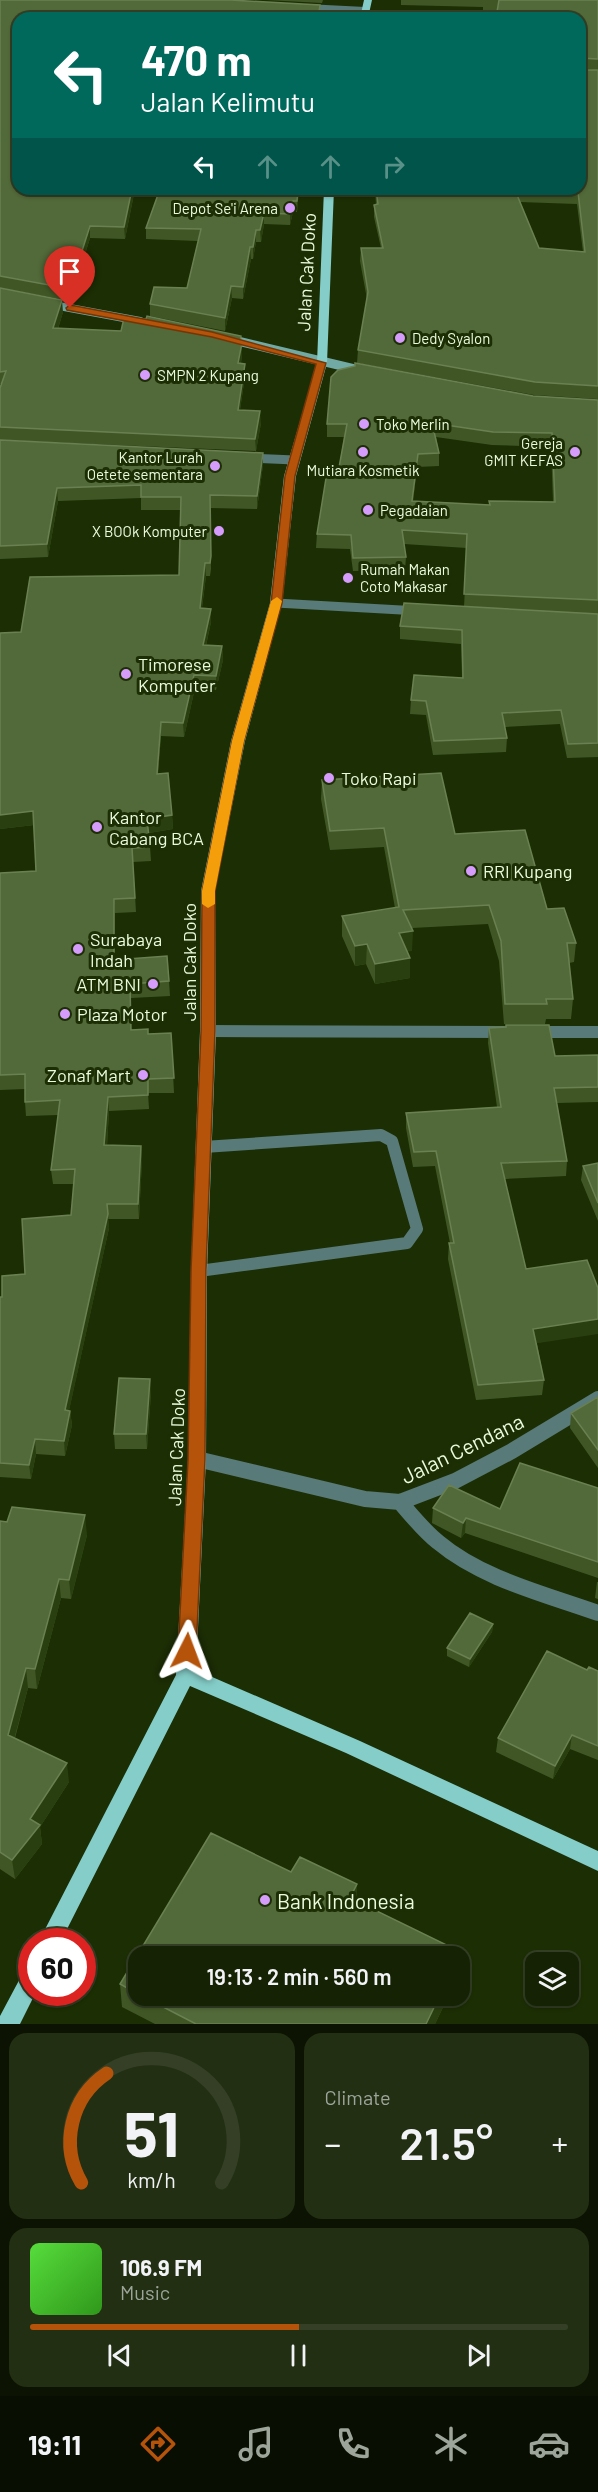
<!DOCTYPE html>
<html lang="en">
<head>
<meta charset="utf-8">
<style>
	:root { --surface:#152203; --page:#222f12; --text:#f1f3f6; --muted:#9da49a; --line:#343f25; --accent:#b45309 }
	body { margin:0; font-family:Barlow,sans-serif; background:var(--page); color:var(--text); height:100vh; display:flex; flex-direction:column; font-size:22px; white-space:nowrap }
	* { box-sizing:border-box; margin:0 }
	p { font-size:20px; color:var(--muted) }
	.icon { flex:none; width:33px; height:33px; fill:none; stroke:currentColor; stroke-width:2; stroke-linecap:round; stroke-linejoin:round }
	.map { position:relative; height:2024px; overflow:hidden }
	.side { display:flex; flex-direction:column; gap:9px; padding:9px; background:#0c1302; flex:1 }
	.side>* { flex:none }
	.hud { position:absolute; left:12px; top:12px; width:574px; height:183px; border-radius:18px; box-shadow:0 2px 4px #0004,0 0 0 2px var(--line); background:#00695c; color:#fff; overflow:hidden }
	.buttons { position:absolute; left:525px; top:1952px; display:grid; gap:12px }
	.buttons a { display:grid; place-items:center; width:54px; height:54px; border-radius:12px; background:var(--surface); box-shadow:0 2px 4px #0004,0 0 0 2px var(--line); font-size:30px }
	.speed { position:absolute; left:18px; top:1928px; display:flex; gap:12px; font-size:30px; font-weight:700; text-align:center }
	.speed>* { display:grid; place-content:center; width:78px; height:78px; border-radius:50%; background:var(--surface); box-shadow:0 2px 4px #0004,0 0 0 2px var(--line); line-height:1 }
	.speed .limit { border:9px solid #d22; background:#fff; color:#111 }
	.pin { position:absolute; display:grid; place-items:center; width:51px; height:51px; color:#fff; margin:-62px -26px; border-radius:50% 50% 50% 0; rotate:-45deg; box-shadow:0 0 6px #0007 }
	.pin .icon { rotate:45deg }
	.me { position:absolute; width:66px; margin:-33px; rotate:3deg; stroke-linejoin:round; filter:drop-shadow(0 0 4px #0008) }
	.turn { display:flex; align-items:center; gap:21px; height:126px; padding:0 30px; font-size:27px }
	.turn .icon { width:78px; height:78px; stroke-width:2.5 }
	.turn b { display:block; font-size:42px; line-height:51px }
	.lanes { display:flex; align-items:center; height:57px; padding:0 30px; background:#0003; justify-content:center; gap:30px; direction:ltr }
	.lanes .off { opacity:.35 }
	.big { font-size:45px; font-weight:600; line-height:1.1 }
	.side .widget { flex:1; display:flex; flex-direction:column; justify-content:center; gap:9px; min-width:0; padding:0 21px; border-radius:18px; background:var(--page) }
	.side .dial { align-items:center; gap:0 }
	.dial svg { height:156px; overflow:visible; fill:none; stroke:var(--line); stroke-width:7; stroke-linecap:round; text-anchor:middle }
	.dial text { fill:var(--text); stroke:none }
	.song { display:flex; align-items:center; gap:18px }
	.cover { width:72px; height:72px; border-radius:9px; background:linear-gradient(135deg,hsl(110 70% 55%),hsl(110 70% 35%)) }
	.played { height:6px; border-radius:3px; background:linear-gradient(90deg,var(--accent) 50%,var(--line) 50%) }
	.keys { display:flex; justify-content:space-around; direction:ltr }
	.heat { display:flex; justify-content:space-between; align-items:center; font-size:33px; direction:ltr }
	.side .tiles { flex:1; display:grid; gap:9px; grid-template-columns:1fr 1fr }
	.widget:last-child { grid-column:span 2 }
	.trip { position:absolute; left:128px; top:1946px; width:342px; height:60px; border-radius:18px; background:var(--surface); box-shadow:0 2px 4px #0004,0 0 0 2px var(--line); font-weight:600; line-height:60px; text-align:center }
	.tabs { display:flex; height:96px; justify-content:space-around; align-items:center; background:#080e01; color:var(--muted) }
	.tabs .icon { width:42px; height:42px }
	.tabs .selected { color:var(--accent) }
	.tabs b { font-size:27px; color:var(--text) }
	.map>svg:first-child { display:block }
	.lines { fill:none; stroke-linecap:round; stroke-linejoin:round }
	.street-far3 { stroke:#587a78; stroke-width:8 }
	.street-far2 { stroke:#587a78; stroke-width:9 }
	.street-far1 { stroke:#587a78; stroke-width:12 }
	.street { stroke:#587a78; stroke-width:16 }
	.secondary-far1 { stroke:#71a9a5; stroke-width:8 }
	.secondary { stroke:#71a9a5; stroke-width:9 }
	.primary { fill:#84cdc8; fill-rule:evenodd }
	.wall { fill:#405725; fill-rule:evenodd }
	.shaded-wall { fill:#2a3f0f }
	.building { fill:#526939; stroke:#6a8052; stroke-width:1.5; fill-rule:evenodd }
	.route { fill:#b45309; stroke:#753606; stroke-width:1.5 }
	.slow { fill:#f59e0b }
	.poi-dot { fill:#d59cfb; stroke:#1c2e04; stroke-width:2 }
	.labels { text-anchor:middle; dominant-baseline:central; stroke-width:6; stroke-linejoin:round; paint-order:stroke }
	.far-poi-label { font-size:15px; fill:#ebfcdd; stroke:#1c2e04; text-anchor:start }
	.street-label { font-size:18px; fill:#ebfcdd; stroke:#1c2e04 }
	.poi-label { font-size:18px; fill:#ebfcdd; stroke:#1c2e04; text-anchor:start }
	.near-street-label { font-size:21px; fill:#ebfcdd; stroke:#1c2e04 }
	.near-poi-label { font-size:21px; fill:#ebfcdd; stroke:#1c2e04; text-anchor:start }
</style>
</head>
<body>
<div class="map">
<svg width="598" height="2024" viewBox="0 0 598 2024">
	<rect width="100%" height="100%" fill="#1c2e04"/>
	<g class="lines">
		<path class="street-far3" d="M306,8L365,11"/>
		<path class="street-far2" d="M248,458L295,460
			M276,603L419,611"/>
		<path class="street-far1" d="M208,1031L504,1032
			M536,1032H598
			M199,1271L407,1243L417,1229L392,1141L381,1135L204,1147"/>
		<path class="street" d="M197,1459L365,1499L400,1502L455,1481L512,1451L598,1399
			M400,1502C412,1516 424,1531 438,1542C482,1579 545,1594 598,1613"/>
		<path class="secondary-far1" d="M48,304L140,321"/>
		<path class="secondary" d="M225,338L363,371"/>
		<path class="primary" d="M364,0H372L368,18H360Z
			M324,189H334L327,363L296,476L282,603L245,741L215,891L216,1031L207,1271L206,1459L196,1670L360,1741L598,1851V1871L346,1753L190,1686L61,1941H39L176,1675L188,1459L191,1271L200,1031L201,891L231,741L270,603L284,476L317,363Z
			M32,1968V1992H36L20,2024H0V2016L24,1971Z"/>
	</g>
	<path class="wall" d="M0,0L320,15L319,18H18L135,189L125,239L90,238L73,294L68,293L66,300L0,288L63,312L58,329L242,343V355L241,363L245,376L240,410L261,423L256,451L0,440V388L1,384H0Z
		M266,0H323L322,3Z
		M401,0H598V399L534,395L357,363L358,350L367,299L360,261L361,248H381L374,217V205H376L375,189H580L594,70L580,69V18L483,10V7L401,5ZM520,202L577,204L583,252L539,248Z
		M299,189L297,212H293L290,225L264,224L261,242H256L253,259H251L243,299L232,298L225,331L150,316V304L187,288L198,241L146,239V228Z
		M533,396L598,400V757L567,758L560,724L505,727L507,738L506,752L433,755L426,715L410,714L411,700L462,678L461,644L400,639V626L464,607L467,548L404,544L406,557L405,570L353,571L350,549L316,548L317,534L338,473L344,437H327V424ZM436,437L492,445L551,447L553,502L489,505L413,501L417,467L439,466V453Z
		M0,440L263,453V465L257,509L210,508L211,569L210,576H206L202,608L211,622L206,646H222L223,660L216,690L195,688L184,737L161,736L158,774L172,815L173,829L149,833L151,861L133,862L136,912L115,913V960L169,981L170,996L131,998V1030L148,1034L171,1033L174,1093H148L149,1109L109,1111L107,1146H141L142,1160L139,1219H108L109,1228L69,1410L70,1411L72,1425L65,1456L36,1454L31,1479L0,1477V1297H2L25,1274L71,1215L74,1184H53L51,1170L58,1115L26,1116L25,1102V1089L0,1090V873L36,871L34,825L0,829V633L21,632L179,575L181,510H141V498L58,501L48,557L0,559Z
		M322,780L455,834L547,909L576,943L574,962L569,963L573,999L571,1019H546L545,1024H504L499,961L488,924L412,928V951H407L410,978L375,984L366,964L355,966L342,936V916L395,908L384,847L330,850L321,799Z
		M489,1028L555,1056L598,1055V1102L557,1103L567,1161L566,1176L505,1179L544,1380L542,1395L476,1400L448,1259L449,1243H450L435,1166L413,1167L406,1128V1113L497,1107L488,1043Z
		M598,1163V1221L581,1180L583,1166Z
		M151,1393L147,1449H115L114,1434Z
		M598,1397V1468L570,1428L571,1413Z
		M598,1488V1578L465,1533L461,1538L432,1523L433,1508L500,1509Z
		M0,1521L87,1535L71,1599L61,1598L37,1689L28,1688L15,1738L69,1782L40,1827L42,1844L15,1879L0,1869Z
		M597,1582H598V1599L595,1598Z
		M493,1624L492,1632L469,1667L447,1656V1648Z
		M587,1670L598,1671V1760L570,1749L553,1779L496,1752L498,1738Z
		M211,1833L291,1872L300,1857L357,1884V1902L461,1952L459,1974V1956H138V1995H449L435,2024H155L122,2007L120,1984Z"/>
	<path class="shaded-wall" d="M132,189H135L125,239L124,227Z
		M298,189H299L297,212V201Z
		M293,201V212L290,225V214Z
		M264,213V224L261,242L260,230Z
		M90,226V238L73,294L72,282Z
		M256,230V242L253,259V247Z
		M250,247L251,259L243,299V287Z
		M67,282L68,293L66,300L65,288Z
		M231,286L232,298L225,331V318Z
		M62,300L63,312L54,341L53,328Z
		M242,343V355L239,376L238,363Z
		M245,364V376L238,423V410Z
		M260,411L261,423L256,451L255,439Z
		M263,453V465L257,509V496Z
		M418,454L417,467L412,514V501Z
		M57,488L58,501L48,557L47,544Z
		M205,563L206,576L200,622V608Z
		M211,609V622L203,659V645Z
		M222,646L223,660L216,690V676Z
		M194,675L195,688L184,737L183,723Z
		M161,722V736L157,788V774Z
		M33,811L34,825L0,829V815Z
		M172,815L173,829L148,833L147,819Z
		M114,899L115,913V974L114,960Z
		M413,931L412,951L399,953V933Z
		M367,944L366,964L355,966V946Z
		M410,958V978L375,984V964Z
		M108,1097L109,1111L106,1160L104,1145Z
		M141,1146L142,1160L139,1219L138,1204Z
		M108,1214L109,1228L66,1425L65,1410Z
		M598,1319V1334L532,1344L533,1329Z
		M150,1379L151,1393L147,1449L146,1434Z
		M70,1411L72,1425L65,1456L64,1441Z
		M35,1439L36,1454L31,1479L29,1465Z
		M85,1515L87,1535L71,1599L69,1580Z
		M466,1518L465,1533L461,1538L463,1523Z
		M59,1579L61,1598L37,1689L35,1669Z
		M493,1624L492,1632L469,1667L470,1659Z
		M26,1668L28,1688L10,1754L8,1735Z
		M572,1735L570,1749L553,1779L555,1766Z
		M67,1763L69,1782L40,1827L42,1844L15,1879L12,1860L30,1819Z
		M357,1884V1906L350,1898Z
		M461,1952L459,1974V1956Z
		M440,1995H449L435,2024H426Z"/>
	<path class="building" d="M0,0H230L320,5L318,18H224L226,14L168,15V18H18V189H132L124,227L90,226L72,282H67L65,288L0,276Z
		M499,0H598V59L580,58V18H496Z
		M580,70H598V386L535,382L358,350L368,292L361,248H383L374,205L378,204L376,189H580ZM515,190L578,192L585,252L539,248Z
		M160,189H298L297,201H293L290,214L264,213L260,230H256L253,247H250L243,287L231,286L225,318L150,304L154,287L187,288L201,229L146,228Z
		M0,288L62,300L53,328L121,331L124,318L146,319L147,316L241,336L240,343H242L238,363L245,364L238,410L260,411L255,439L0,427V388L6,371L0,372Z
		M355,363L533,396L598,400V600L464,594L467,534L402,530L406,557L353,558L351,535L317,534L327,472L338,473L347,424H327L331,377L338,370L355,366ZM432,423L493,432L552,433L555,502L489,501L490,505L412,501L418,454L439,453Z
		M0,440L263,453L257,496L210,495L211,556L210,563H205L200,608L211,609L203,645L222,646L216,676L194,675L183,723L161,722L157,774L168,773L172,815L147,819L150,847L132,848L135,898L114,899V960L167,956L169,981L130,984L131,1030L148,1029V1034L171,1033L174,1078L148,1079V1095L108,1097L104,1145L141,1146L138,1204H107L108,1214L65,1410L70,1411L64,1441L35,1439L29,1465L0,1463V1297H2V1276L25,1274L22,1219L71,1215L75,1169L51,1170L60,1100L25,1102V1074L0,1075V873L36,871L33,811L0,815V633L21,632L30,577L179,575L181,497H141V485L57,488L47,544L0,546Z
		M404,603L598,614V743L568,744L561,710L502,713L507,738L434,741L426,701L411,700L414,675L463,678L462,630L400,626Z
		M441,773L455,834L525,830L547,909L564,908L576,943H567L573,999H546L547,1004H505L501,941L489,905L403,910L413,931L399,933L410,958L375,964L367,944L355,946L342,916L399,907L384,828L330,831L322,780Z
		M506,1025H549L555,1056L598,1055V1087L554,1088L567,1161L501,1163L526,1269L587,1260L598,1288V1319L533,1329L544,1380L478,1385L449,1243H454L436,1151L414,1152L406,1113L501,1107L489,1028L506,1027Z
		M598,1163V1203L583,1166Z
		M119,1378L150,1379L146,1434H114Z
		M598,1397V1450L571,1413Z
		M520,1463L598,1488V1562L466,1518L463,1523L433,1508L449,1485L500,1509Z
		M12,1507L85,1515L69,1580L59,1579L35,1669L26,1668L8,1735L67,1763L30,1819L40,1825L12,1860L0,1852V1521L7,1522Z
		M470,1613L493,1624L470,1659L447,1648Z
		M547,1651L587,1670L589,1667L598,1671V1746L572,1735L555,1766L498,1738Z
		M211,1833L291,1872L300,1857L357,1884L350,1898L461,1952L459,1956H138V1994L120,1984Z
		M140,1995H440L426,2024H196Z"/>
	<path class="route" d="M70,305L212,332L326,363L295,476L282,603L244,741L215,891V1031L206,1270L205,1460L196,1651L193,1656L187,1659L181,1656L178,1651L188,1460L191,1270L201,1031L202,891L232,741L271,603L285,476L316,364L212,337L67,310L66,308Z"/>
	<path class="slow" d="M277,597L282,601L244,741L215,891V904L208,908L202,904V891L232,741L271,601Z"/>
	<g class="poi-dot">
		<circle cx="290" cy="208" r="6"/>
		<circle cx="400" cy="338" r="6"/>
		<circle cx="145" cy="375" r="6"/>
		<circle cx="364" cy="424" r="6"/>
		<circle cx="363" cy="452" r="6"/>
		<circle cx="575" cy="452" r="6"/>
		<circle cx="215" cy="466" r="6"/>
		<circle cx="368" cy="510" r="6"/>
		<circle cx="219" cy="531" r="6"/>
		<circle cx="348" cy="578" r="6"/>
		<circle cx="126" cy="674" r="6"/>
		<circle cx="329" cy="778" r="6"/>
		<circle cx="97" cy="827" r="6"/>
		<circle cx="471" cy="871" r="6"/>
		<circle cx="78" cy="949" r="6"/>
		<circle cx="153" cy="984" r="6"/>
		<circle cx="65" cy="1014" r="6"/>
		<circle cx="143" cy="1075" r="6"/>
		<circle cx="265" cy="1900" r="6"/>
	</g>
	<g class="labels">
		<g class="far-poi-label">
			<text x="278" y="208" text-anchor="end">Depot Se'i Arena</text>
			<text x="412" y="338">Dedy Syalon</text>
			<text x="157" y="375">SMPN 2 Kupang</text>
			<text x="376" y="424">Toko Merlin</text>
			<text x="563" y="443" text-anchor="end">Gereja<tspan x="563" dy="17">GMIT KEFAS</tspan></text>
			<text x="203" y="457" text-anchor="end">Kantor Lurah<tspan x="203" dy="17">Oetete sementara</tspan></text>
			<text x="363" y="470" text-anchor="middle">Mutiara Kosmetik</text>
			<text x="380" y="510">Pegadaian</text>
			<text x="207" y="531" text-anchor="end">X BOOk Komputer</text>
			<text x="360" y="569">Rumah Makan<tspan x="360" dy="17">Coto Makasar</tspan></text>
		</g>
		<g class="street-label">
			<text transform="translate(306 272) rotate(-87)">Jalan Cak Doko</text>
			<text transform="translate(189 962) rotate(-90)">Jalan Cak Doko</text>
			<text transform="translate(176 1447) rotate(-88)">Jalan Cak Doko</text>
		</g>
		<g class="poi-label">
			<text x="138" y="664">Timorese<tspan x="138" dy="21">Komputer</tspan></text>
			<text x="341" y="778">Toko Rapi</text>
			<text x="109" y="817">Kantor<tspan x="109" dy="21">Cabang BCA</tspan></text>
			<text x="483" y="871">RRI Kupang</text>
			<text x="90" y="939">Surabaya<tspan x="90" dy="21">Indah</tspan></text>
			<text x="141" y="984" text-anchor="end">ATM BNI</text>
			<text x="77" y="1014">Plaza Motor</text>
			<text x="131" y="1075" text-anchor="end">Zonaf Mart</text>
		</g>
		<g class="near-street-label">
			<text transform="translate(462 1448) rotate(-26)">Jalan Cendana</text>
		</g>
		<g class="near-poi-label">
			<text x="277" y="1900">Bank Indonesia</text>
		</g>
	</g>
</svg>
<div class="buttons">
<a><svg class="icon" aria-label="layers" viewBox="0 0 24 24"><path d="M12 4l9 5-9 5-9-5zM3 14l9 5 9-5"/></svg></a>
</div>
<div class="speed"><div class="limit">60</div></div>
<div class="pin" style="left:70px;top:308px;background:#d93025"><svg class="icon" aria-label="arrive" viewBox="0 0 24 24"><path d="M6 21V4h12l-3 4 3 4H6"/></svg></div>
<svg class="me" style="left:187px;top:1651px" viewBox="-20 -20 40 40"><path d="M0-17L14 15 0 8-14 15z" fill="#b45309" stroke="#fff" stroke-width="4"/></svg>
<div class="trip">19:13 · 2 min · 560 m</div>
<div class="hud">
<div class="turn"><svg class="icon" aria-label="left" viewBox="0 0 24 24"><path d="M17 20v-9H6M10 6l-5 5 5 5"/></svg><div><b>470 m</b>Jalan Kelimutu</div></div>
<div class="lanes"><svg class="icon" aria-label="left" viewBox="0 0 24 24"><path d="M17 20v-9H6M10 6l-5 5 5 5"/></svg><svg class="icon off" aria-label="ahead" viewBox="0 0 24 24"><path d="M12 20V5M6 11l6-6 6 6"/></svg><svg class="icon off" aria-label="ahead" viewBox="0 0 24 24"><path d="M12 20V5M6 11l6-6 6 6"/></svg><svg class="icon off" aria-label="right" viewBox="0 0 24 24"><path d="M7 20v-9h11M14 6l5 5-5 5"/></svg></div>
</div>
</div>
<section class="side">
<div class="tiles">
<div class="widget dial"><svg viewBox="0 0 100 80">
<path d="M14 69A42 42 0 1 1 86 69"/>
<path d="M14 69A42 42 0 0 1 27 13" stroke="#b45309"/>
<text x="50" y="56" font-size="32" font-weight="700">51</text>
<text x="50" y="72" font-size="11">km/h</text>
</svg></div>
<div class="widget"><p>Climate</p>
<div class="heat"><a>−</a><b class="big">21.5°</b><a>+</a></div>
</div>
<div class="widget">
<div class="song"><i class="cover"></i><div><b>106.9 FM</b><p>Music</p></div></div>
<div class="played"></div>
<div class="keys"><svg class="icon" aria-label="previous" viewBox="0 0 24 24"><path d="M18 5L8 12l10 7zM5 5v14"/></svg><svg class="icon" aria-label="pause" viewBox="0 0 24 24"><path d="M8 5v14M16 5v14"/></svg><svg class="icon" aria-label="next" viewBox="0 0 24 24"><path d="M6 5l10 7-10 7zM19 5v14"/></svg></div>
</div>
</div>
</section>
<nav class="tabs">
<b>19:11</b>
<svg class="icon selected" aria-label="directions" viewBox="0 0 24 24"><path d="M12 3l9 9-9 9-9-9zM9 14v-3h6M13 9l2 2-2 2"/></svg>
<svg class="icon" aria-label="music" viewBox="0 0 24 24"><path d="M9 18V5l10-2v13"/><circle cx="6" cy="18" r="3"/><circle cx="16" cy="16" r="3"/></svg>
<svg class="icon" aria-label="phone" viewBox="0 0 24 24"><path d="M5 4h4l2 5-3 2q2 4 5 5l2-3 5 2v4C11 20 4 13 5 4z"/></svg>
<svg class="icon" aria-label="climate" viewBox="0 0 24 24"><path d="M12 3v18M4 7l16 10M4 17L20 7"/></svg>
<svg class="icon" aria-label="car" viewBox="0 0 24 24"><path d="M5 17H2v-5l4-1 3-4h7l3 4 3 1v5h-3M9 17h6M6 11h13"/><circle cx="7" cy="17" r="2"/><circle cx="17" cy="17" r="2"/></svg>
</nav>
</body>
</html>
